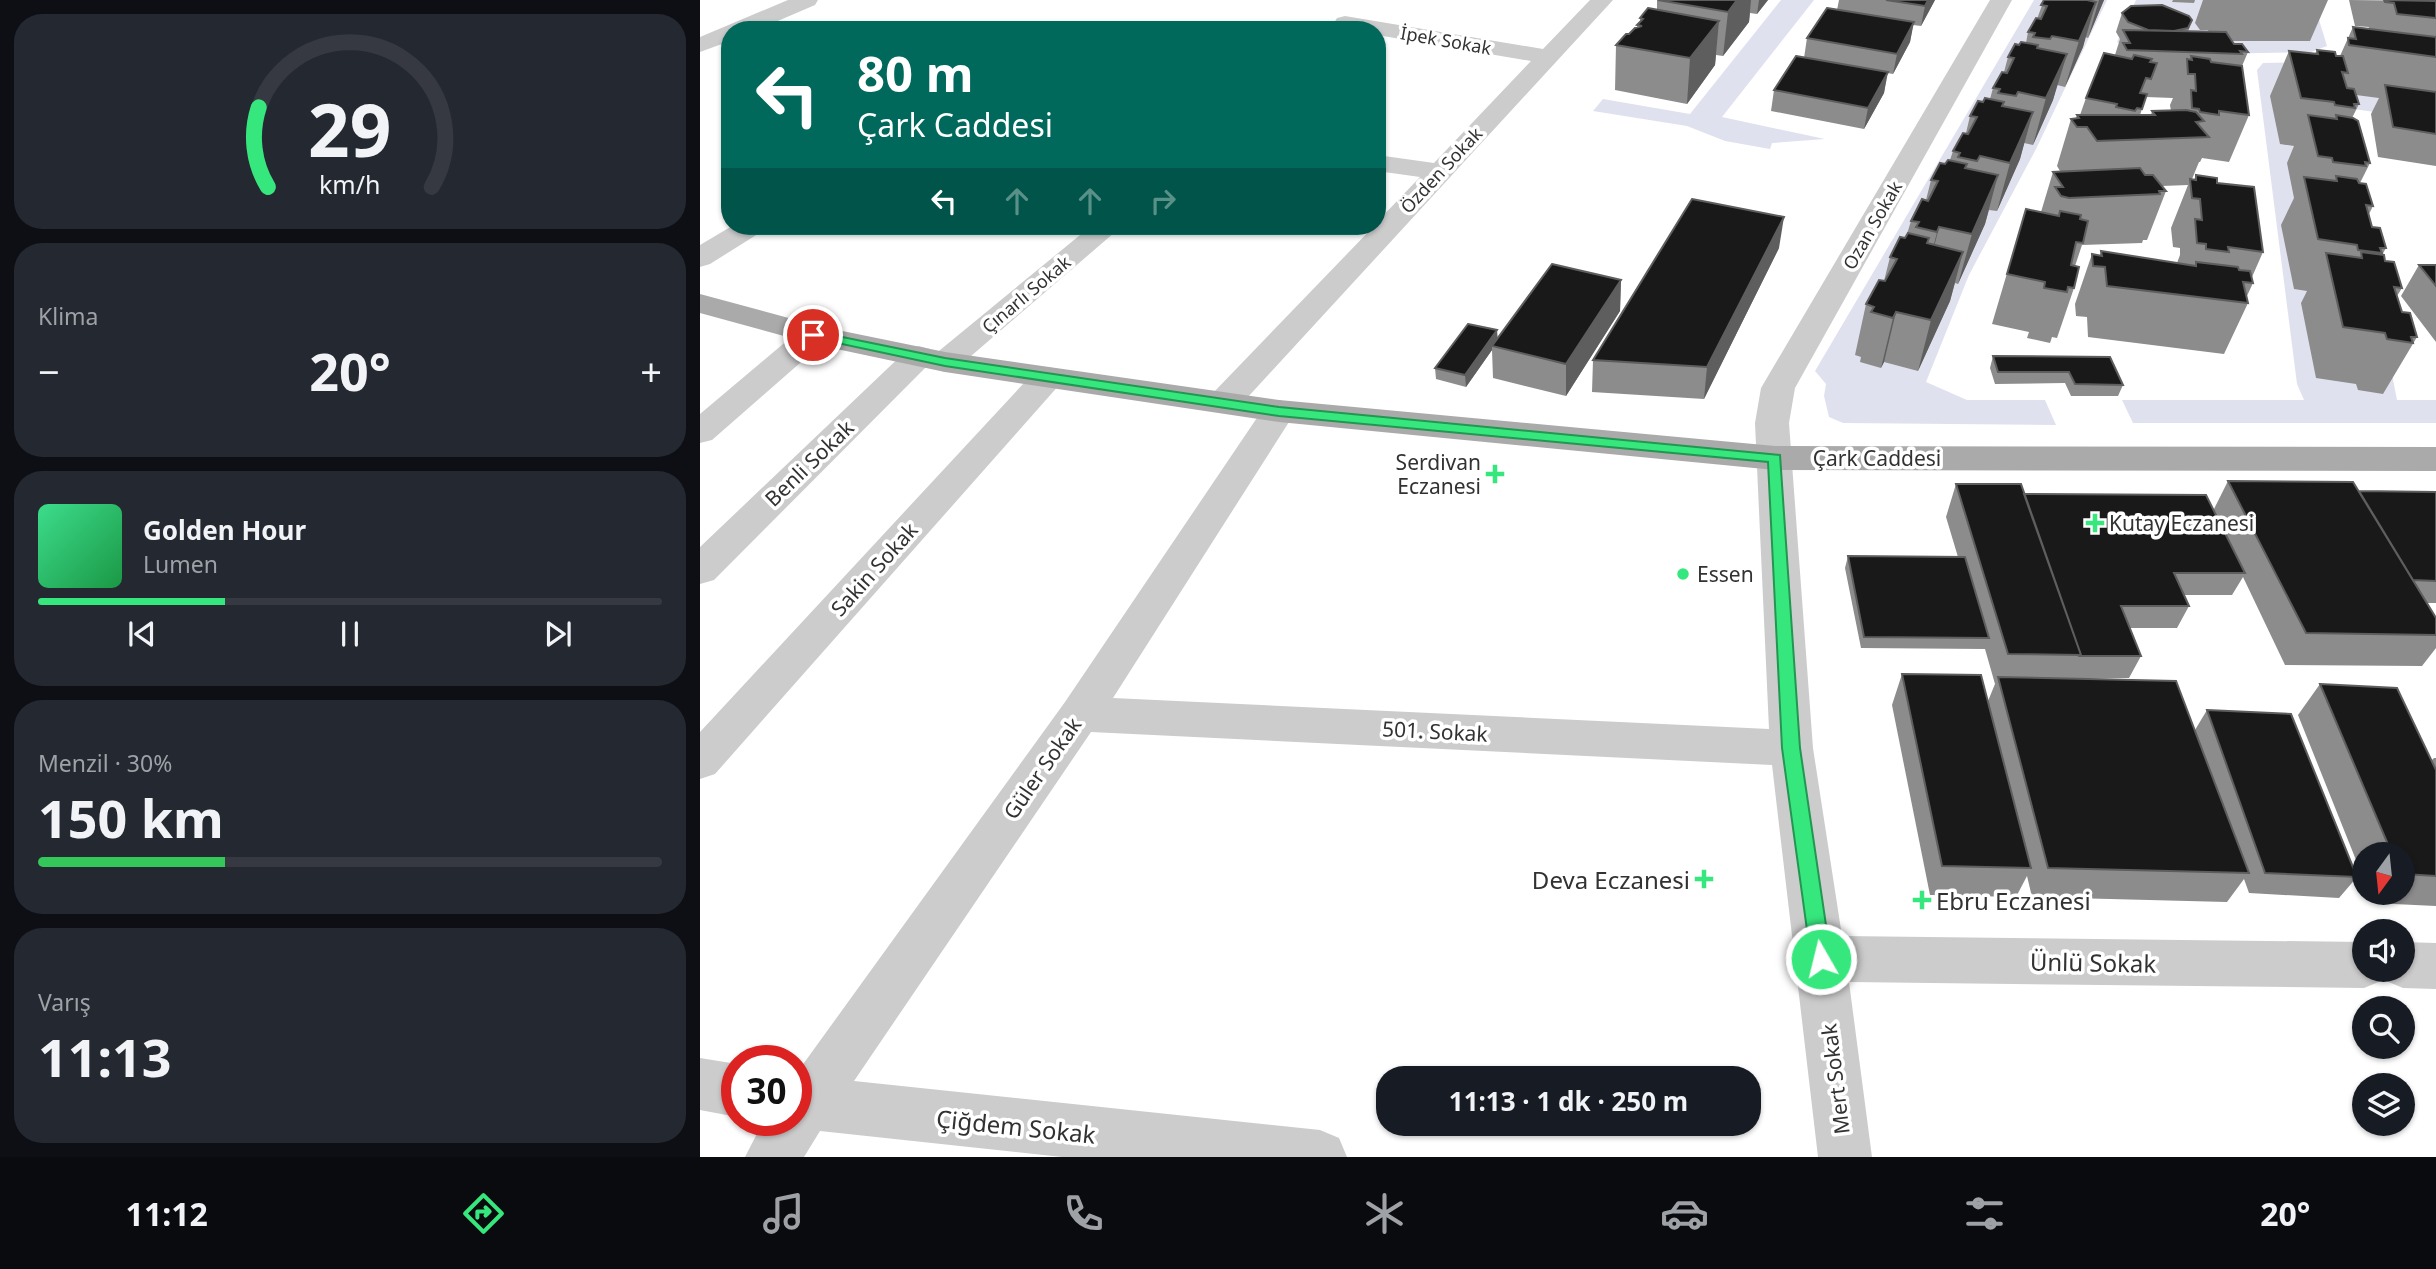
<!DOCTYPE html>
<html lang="tr">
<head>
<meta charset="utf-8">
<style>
	:root { --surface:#171b24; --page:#242831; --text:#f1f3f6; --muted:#9ea1a6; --line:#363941; --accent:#36e77d }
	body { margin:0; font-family:"Noto Sans",sans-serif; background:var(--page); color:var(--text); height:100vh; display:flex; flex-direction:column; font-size:26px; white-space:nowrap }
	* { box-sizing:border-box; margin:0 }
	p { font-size:23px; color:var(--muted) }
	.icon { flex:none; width:38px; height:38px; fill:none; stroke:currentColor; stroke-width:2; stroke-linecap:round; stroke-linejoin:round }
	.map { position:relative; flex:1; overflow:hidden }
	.details { display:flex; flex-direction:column; gap:14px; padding:14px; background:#0d0f14; width:700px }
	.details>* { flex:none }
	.top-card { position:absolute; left:21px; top:21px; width:665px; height:214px; border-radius:28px; box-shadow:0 2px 5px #0004; background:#00695c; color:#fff; overflow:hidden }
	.needle { width:46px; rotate:195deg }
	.tools { position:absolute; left:1652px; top:842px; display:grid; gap:14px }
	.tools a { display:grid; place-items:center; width:63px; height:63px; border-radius:50%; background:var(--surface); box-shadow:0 2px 5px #0004; font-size:35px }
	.speed { position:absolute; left:21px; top:1045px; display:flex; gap:14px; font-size:35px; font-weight:700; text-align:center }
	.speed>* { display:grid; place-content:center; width:91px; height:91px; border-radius:50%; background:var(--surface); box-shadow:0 2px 5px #0004; line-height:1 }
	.speed .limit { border:10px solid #d22; background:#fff; color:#111 }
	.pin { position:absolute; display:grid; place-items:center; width:60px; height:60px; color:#fff; margin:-30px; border:4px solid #fff; border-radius:50%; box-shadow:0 2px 7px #0007 }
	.me { position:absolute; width:77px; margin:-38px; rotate:352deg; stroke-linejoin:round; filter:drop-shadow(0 0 5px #0008) }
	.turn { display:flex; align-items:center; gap:24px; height:147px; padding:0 21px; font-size:32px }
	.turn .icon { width:91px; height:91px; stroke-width:2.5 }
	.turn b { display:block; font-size:49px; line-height:60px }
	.lanes { display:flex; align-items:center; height:66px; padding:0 21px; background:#0003; justify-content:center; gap:35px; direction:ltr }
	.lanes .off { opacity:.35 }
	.big { font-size:52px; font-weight:700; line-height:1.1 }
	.details .tile { flex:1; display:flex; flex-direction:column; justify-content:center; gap:10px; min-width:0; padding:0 24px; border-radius:28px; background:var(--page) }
	.details .dial { align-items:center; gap:0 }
	.dial svg { height:182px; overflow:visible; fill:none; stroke:var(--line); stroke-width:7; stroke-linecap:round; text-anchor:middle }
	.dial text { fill:var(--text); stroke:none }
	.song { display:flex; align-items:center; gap:21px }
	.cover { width:84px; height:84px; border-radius:10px; background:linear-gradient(135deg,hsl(150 70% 55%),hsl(140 70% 35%)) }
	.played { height:7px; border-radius:4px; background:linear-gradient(90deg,var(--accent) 30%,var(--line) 30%) }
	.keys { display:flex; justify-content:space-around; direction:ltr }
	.heat { display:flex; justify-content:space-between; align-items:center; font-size:38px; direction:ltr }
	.charge { height:10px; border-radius:5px; background:linear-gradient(90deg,#34c759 30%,var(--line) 0) }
	.trip { position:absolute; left:676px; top:1066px; width:385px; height:70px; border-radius:28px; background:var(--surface); box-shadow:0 2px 5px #0004; font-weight:700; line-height:70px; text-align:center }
	.menu { display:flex; height:112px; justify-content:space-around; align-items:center; background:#090b0e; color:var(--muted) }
	.menu .icon { width:49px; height:49px }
	.menu .on { color:var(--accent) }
	.menu b { font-size:32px; color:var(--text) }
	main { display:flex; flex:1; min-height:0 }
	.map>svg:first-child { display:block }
	.green { fill:#e0e1ee }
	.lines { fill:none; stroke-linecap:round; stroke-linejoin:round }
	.minor { fill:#ccc; fill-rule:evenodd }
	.major { fill:#aaa; fill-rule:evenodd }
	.wall { fill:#8c8c8c; fill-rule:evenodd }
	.shaded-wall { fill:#5e5e5e }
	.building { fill:#191919; stroke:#5e5e5e; stroke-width:2 }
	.route { fill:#36e77d; stroke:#239651; stroke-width:2 }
	.poi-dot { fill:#36e77d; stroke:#fff; stroke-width:2.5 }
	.labels { text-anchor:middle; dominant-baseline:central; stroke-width:7; stroke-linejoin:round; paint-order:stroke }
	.far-street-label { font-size:18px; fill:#323232; stroke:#fff }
	.street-label { font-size:21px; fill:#323232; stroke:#fff }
	.poi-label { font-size:21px; fill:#323232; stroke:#fff; text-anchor:start }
	.near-poi-label { font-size:24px; fill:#323232; stroke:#fff; text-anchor:end }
	.near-street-label { font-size:24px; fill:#323232; stroke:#fff }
</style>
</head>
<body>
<main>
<section class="details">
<div class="tile dial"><svg viewBox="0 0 100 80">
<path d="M14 69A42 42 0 1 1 86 69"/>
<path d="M14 69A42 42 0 0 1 10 34" stroke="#36e77d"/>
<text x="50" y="56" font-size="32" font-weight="700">29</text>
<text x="50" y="72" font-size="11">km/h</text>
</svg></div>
<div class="tile"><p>Klima</p>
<div class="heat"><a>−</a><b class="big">20°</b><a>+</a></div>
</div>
<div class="tile">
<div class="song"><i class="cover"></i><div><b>Golden Hour</b><p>Lumen</p></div></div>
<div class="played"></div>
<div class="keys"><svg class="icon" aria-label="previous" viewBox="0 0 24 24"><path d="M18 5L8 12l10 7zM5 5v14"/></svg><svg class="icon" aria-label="pause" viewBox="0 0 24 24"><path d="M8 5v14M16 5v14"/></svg><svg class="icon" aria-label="next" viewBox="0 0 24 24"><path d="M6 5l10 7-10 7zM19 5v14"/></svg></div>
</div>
<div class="tile"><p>Menzil · 30%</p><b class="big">150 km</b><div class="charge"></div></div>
<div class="tile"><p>Varış</p><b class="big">11:13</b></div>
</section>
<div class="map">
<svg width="1736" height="1157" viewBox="0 0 1736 1157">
	<rect width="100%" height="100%" fill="#fff"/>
	<path class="green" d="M1081,0H1114L1022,117L1125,139L1072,143L1070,149L1025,141L987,126L893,111L903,99L990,114Z
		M1334,0H1407L1336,149L1269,275L1226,382L1267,400H1345L1356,425L1143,423L1129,417L1124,396L1126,384L1115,371Z
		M1436,0H1613L1627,46L1611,52L1453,55L1428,49L1417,42Z
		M1607,62L1736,121L1640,107L1697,400H1736V423H1433L1422,400H1604L1597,384L1557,70L1563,63Z"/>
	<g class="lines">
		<path class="minor" d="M88,0H118L115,5L57,30H30V41L0,52V37Z
			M890,0H913L536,410L524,413L512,410L507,402L512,394L674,226H677V222L720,177L677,171V155L734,163L831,61L677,35V30L637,28L634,23L637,18L645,16L843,49Z
			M1290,0H1312L1095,388L1089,423L1113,748L1142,936L1664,942V970H1703V942L1736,943V989L1703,988L1686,981L1684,977L1681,981L1664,988L1149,982L1172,1157H1118L1072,765L391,732L154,1081L620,1130L639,1138L647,1157H362L120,1131L104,1157H45L64,1120H96V1074L365,702L567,403L579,400L591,403L596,411L413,698L1069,729L1055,423L1061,388Z
			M32,226H65L61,232L10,264L0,267V245Z
			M391,226H422L256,369L245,372L234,369L230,363L14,580L0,584V547L208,349L219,346L230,349L234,355Z
			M113,326L124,328L129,335L124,342L12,440L0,443V414L102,328Z
			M348,367L360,370L364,377L360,384L15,774L0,779V732L336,370Z
			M0,1058L37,1064V1117L0,1110Z"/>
		<path class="major" d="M0,294L118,326L245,352L579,400L1075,446L1736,447V471L1075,470L579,422L245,372L113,344L0,313Z"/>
	</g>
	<path class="wall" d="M957,0H1068L1057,14L1050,13L1049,22L1023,56L1016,55L1015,65L987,104L915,90L916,45L937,27V25L940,22V18L957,10Z
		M1139,0H1235L1221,26L1213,25L1210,42L1193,74L1187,73L1184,93L1164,129L1071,111L1074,90L1104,58L1107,38L1137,10Z
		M1344,0H1404L1388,38L1385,37L1383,47L1365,87L1357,85L1353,100L1333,145L1324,143L1320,159L1297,211L1289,210L1285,224L1258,284L1255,283L1250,301L1218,371L1184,362L1181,368L1160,362L1161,357L1155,355L1166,304L1184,281L1190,257L1205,238L1207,234L1211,221L1226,200L1231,180L1245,164L1250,160L1253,151L1266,133L1270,116L1283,102L1290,99L1293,88L1304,72L1308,57L1319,45L1326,43L1328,32L1337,19Z
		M1473,0H1495L1494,3L1472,2Z
		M1503,0H1628L1610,41H1532L1534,44L1548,52L1542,66L1549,115L1529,162L1502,158L1500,162H1499L1492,179L1494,180L1496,175L1517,183L1563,252L1552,277L1553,283L1546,298L1548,303L1524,354L1388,337L1387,317L1376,316L1375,304L1392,254L1400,255L1401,251L1477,263L1480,255V248L1473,247L1471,228L1488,185L1462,186L1466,191L1447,240H1443L1442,243L1382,245L1375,266L1374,288L1357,338L1352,337L1350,343L1327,338L1329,332L1292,324L1326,209L1341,212L1353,172L1360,171L1357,166L1371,119L1376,118L1377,115H1380L1386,98L1415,55L1420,39L1416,32L1422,13L1492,20L1488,32H1509L1508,30H1500L1495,23ZM1446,97L1473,98L1470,105L1471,111H1452L1451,115H1440Z
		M1649,0L1736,1V166L1678,157L1671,114L1679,98L1656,95L1659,104L1652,118L1670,163L1660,183L1673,206L1669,214L1672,227L1686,248L1682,255L1702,288L1697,296L1702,312L1717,337L1683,394L1658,390L1656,384L1616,378L1601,303L1607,291L1594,289L1581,225L1594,198L1587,163L1594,146L1580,144L1570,96L1589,51L1615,54L1617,50L1640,56L1653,27L1668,29L1669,27L1655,26Z
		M1079,248L1004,399L892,392L893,360Z
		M1719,265H1736V342L1701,296Z
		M921,280L920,311L866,396L793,378L792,350L766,387L736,379L735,368L797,330V338Z
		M1293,356L1410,357L1423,385L1418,396H1371L1365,383L1295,384L1290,368Z
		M1528,481L1659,491L1736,492V603H1727L1736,618V648L1722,666L1585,665L1543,577L1532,595H1484L1489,606L1477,628H1430L1441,656L1429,678L1370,679L1495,730L1507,710L1657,877L1639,898L1549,893L1544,879L1527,902L1332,897L1327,876L1316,897L1230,895L1192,705L1202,674L1288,701L1295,684L1285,649L1161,648L1145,568L1148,556L1258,557L1246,517L1256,484L1324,494L1514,509Z
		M1620,684L1732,760L1734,758H1736V906L1673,903L1669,892H1703V854H1664V880L1598,715Z"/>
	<path class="shaded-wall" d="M1037,0H1051L1049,22L1023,56L1028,12Z
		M1059,0H1068L1057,14Z
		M1228,0H1235L1221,26L1225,6Z
		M1399,0H1404L1388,38Z
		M1396,2L1383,47L1365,87L1379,41Z
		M1019,21L1015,65L987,104L990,58Z
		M1214,22L1210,42L1193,74L1197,54Z
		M1367,54L1353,100L1333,145L1346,98Z
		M1188,72L1184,93L1164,129L1168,108Z
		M1333,112L1320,159L1297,211L1310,163Z
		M1298,175L1285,224L1258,284L1272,234Z
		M1084,217L1079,248L1004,399L1007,367Z
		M1239,227L1227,276L1225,281L1237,232Z
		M1263,252L1250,301L1218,371L1231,320Z
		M921,280L920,311L866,396V364Z
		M1196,312L1184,362L1181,368L1193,318Z
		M797,330L798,342L792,346V350L766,387L765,375Z"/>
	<path class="building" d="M958,0H1037L1028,12Z
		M1186,0H1228L1225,6Z
		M1344,0H1387L1396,2L1379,41L1352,36L1350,39L1333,37L1335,33L1328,32L1336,18L1341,19L1347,6L1341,5Z
		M1684,0L1736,1V18L1697,14L1694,3L1685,2Z
		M1462,5L1489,16L1492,20L1488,28L1474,31L1448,30L1428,22L1422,13L1431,6Z
		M948,8L1019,21L990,58L916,45L926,34H929L935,28L942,26L937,25L943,19L940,18Z
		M1127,8L1214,22L1197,54L1107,38Z
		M1653,27L1736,37V57L1649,45L1648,38L1656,39Z
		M1423,30L1526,32L1534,44H1542L1548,52L1540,51L1542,54L1427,50L1423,43H1430Z
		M1321,42L1338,45L1337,48L1367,54L1346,98L1318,92L1316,96L1298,93L1300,89L1293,88L1302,72L1307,73L1314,58L1308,57L1315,44L1319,45Z
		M1617,50L1635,52L1636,56H1643L1648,73L1642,72L1647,88L1654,89L1659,104H1654L1655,108L1635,105L1634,102L1601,98L1589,51L1618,54Z
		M1404,53L1432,59L1434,55L1452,59L1450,62L1457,63L1451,79L1446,78L1440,93L1447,94L1442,109L1437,108L1435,111L1416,107L1417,104L1386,98Z
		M1096,56L1188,72L1168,108L1074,90Z
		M1491,56L1510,59L1511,62L1542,66L1549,115L1519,111V115L1500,112L1499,109L1492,108L1491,90L1496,91L1495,74H1488L1487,59L1492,60Z
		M1685,85L1736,92V134L1693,127Z
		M1285,98L1304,102L1302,106L1333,112L1310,163L1280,156L1277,161L1258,157L1260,153L1253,151L1263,133L1268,134L1277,117L1270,116L1278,101L1283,102Z
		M1486,110L1496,112L1504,121L1496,122L1509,137L1397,141L1387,127H1377L1371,119L1379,118L1377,115H1455L1452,111Z
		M1608,115L1637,119L1636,115L1653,118L1658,121L1670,163L1665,162L1666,166L1633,162L1632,158L1618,156Z
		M1248,160L1267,164L1265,168L1298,175L1272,234L1239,227L1237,232L1216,227L1219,222L1211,221L1222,199L1228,201L1238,181L1231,180L1240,163L1245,164Z
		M1440,168L1445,175H1453L1466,191H1459L1460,194L1369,198L1361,196L1355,187H1363L1353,172Z
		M1496,175L1517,178V183L1554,187L1563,252L1528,247L1529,252L1506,249V244L1497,243L1495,219L1502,220L1500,199L1492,198L1490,179L1496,180Z
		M1636,176L1657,179L1659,183L1666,184L1673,206L1666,205L1672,227L1680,228L1686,248H1680L1682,253L1658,250L1657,245L1618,239L1604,177L1637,181Z
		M992,199L1084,217L1007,367L893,360Z
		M1326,209L1359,216L1360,211L1381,215L1380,219L1388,221L1383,243L1376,242L1371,265L1379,267L1374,288L1368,287L1367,292L1344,288L1345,282L1307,274Z
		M1208,233L1229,238L1227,243L1263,252L1231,320L1196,312L1193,318L1171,312L1174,307L1166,304L1179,280L1185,281L1197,259L1190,257L1200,237L1205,238Z
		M1401,251L1496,266V262L1538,267L1539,270L1550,271L1553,283L1543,282L1548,303L1407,286L1405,267L1393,266L1392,254L1402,256Z
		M1661,252L1684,255L1685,261L1694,262L1702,288L1694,287L1702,312L1710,313L1717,337H1711L1713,343L1687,339L1685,333L1643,327L1626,253L1662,258Z
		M852,264L921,280L866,364L792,346Z
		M1719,265H1736V286Z
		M768,324L797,330L765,375L735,368Z
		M1293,356L1410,357L1423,385L1375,384L1369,372H1298Z
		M1528,481L1653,482L1736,618V635L1606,633Z
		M1256,484H1321L1381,655L1308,654Z
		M1659,491L1736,492V581L1713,580Z
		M1324,494L1506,495L1545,573H1474L1489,606H1421L1441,656H1380L1381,655Z
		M1148,556L1265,557L1289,638L1164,637Z
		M1202,674L1281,675L1331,868L1242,866Z
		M1298,677L1476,681L1549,873L1348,868Z
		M1620,684L1697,688L1736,770V876L1703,874V854H1692Z
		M1507,710L1591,714L1657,877L1565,873Z"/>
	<path class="route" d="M113,331L245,358L579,407L1080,455L1100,748L1131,959L1128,966L1121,968L1114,966L1111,959L1082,748L1068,462L579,416L245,366L109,337V332Z"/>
	<g class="poi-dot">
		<path d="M791.5 463.5h7v7h7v7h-7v7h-7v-7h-7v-7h7z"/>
		<path d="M1391.5 512.5h7v7h7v7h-7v7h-7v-7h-7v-7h7z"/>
		<circle cx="983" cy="574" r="7"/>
		<path d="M1000.5 868.5h7v7h7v7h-7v7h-7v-7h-7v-7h7z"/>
		<path d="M1218.5 889.5h7v7h7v7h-7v7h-7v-7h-7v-7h7z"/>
	</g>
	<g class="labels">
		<g class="far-street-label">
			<text transform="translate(746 40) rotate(10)">İpek Sokak</text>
			<text transform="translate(741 170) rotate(-47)">Özden Sokak</text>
			<text transform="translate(1172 225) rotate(-60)">Ozan Sokak</text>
			<text transform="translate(326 294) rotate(-40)">Çınarlı Sokak</text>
		</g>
		<g class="street-label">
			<text x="1177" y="458">Çark Caddesi</text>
			<text transform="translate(109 463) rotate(-44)">Benli Sokak</text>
			<text transform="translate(174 569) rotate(-48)">Sakin Sokak</text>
			<text transform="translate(735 731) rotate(3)">501. Sokak</text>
			<text transform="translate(342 768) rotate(-55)">Güler Sokak</text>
			<text transform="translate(1135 1079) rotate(-97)">Mert Sokak</text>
		</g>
		<g class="poi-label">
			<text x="781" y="462" text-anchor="end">Serdivan<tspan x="781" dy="24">Eczanesi</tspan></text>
			<text x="1409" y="523">Kutay Eczanesi</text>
			<text x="997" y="574">Essen</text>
		</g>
		<g class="near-poi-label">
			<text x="990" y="879">Deva Eczanesi</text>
			<text x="1236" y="900" text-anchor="start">Ebru Eczanesi</text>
		</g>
		<g class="near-street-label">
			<text transform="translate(1393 962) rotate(1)">Ünlü Sokak</text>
			<text transform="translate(316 1126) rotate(6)">Çiğdem Sokak</text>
		</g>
	</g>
</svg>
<div class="tools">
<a><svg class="needle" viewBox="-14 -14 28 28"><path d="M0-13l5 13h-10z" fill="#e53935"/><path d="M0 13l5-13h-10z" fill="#9ea1a6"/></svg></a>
<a><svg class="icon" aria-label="sound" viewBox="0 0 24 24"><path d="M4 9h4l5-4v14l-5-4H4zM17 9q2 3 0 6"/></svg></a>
<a><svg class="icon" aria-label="search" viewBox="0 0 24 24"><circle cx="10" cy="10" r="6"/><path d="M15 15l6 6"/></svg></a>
<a><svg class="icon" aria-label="layers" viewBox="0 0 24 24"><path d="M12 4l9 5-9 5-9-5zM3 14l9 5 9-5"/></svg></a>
</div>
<div class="speed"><div class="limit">30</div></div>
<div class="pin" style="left:113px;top:335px;background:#d93025"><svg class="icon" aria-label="arrive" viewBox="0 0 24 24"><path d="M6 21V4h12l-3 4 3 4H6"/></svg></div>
<svg class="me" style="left:1121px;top:959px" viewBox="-20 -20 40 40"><circle r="17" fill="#36e77d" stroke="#fff" stroke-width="3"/><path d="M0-11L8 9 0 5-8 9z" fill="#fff"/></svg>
<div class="trip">11:13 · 1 dk · 250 m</div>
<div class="top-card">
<div class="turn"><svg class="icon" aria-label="left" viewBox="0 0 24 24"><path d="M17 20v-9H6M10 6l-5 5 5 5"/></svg><div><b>80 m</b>Çark Caddesi</div></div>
<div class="lanes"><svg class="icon" aria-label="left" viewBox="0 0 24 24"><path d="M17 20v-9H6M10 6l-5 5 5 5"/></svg><svg class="icon off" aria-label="ahead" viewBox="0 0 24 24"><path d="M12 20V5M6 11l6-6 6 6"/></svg><svg class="icon off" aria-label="ahead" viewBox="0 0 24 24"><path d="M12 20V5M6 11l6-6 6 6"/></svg><svg class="icon off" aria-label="right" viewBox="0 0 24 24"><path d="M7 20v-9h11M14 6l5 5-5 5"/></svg></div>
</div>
</div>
</main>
<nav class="menu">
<b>11:12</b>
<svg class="icon on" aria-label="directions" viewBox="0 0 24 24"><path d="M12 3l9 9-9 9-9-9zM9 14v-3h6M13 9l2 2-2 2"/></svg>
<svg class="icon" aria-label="music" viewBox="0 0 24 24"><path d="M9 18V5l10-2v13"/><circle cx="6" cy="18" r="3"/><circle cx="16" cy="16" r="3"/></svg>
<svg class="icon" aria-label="phone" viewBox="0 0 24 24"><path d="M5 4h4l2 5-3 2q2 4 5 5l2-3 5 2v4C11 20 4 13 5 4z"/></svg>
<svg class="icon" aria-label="climate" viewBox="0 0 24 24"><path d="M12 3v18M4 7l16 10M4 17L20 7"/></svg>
<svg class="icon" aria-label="car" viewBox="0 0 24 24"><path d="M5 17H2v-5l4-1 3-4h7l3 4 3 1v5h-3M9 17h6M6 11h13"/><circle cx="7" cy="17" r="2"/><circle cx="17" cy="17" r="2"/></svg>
<svg class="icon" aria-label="filters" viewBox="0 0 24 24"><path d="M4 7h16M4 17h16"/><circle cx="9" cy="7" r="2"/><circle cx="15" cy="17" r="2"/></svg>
<b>20°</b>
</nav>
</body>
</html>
